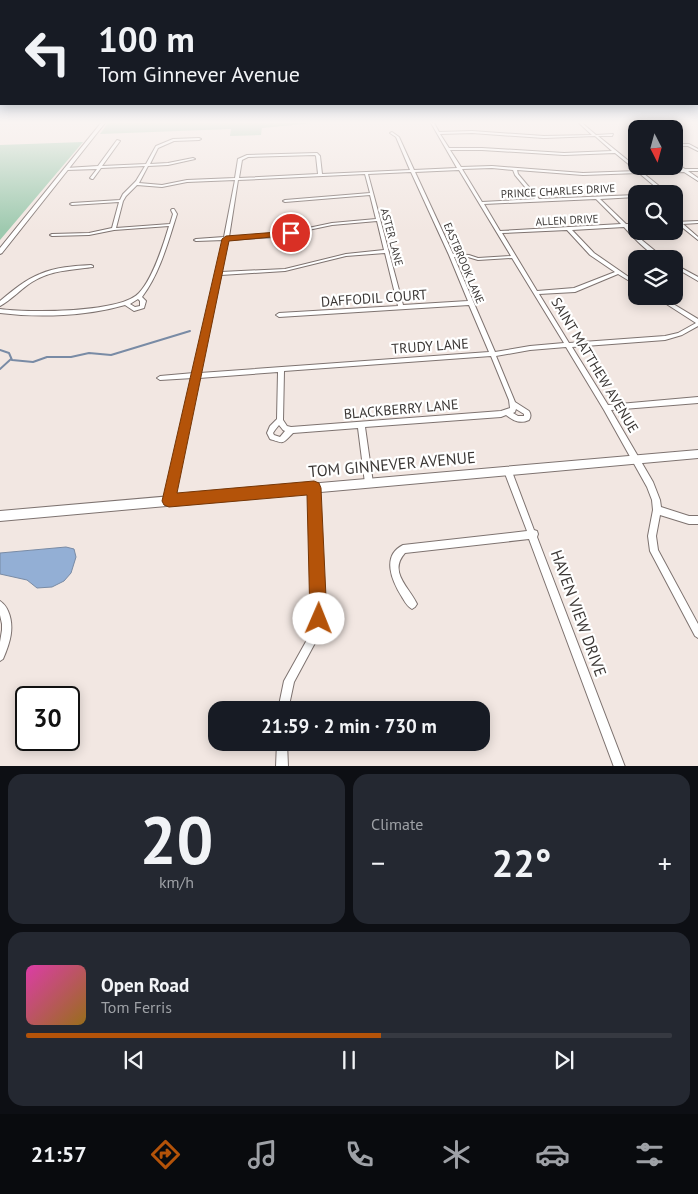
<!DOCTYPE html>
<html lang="en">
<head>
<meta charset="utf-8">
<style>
	:root { --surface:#171b24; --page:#242831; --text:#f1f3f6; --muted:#9ea1a6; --line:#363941; --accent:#b45309 }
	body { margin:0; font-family:"PT Sans",sans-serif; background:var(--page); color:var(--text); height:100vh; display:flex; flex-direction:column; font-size:19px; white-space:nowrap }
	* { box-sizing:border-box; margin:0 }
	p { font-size:16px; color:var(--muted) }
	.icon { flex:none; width:28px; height:28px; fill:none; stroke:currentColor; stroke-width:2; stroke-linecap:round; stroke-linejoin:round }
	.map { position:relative; height:766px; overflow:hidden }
	.sheet { display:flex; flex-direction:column; gap:8px; padding:8px; background:#0d0f14; flex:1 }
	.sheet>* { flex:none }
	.banner { position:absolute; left:0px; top:0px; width:699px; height:105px; box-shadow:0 2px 12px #0003; background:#171b24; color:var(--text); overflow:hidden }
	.needle { width:32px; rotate:174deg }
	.tools { position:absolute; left:628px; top:120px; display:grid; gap:10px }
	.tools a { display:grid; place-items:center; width:55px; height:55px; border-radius:10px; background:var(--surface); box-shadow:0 2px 12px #0003; font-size:25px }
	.speed { position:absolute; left:15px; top:686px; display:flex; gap:10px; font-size:25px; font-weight:700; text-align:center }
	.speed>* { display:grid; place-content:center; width:65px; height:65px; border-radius:50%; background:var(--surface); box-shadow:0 2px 12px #0003; line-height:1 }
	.speed .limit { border:2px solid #111; border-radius:8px; background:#fff; color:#111 }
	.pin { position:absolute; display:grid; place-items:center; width:42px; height:42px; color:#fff; margin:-21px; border:2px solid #fff; border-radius:50%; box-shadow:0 1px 5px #0007 }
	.me { position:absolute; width:55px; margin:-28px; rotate:1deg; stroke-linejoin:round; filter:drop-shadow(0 0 4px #0008) }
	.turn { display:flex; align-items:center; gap:18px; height:105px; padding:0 15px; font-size:22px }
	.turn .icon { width:65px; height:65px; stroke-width:2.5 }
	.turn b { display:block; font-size:35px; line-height:42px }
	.big { font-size:38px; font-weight:800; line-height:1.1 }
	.sheet .widget { flex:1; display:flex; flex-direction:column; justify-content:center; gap:8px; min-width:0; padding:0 18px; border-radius:15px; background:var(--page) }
	.sheet .dial { align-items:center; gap:0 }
	.dial b { font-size:65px; line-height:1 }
	.song { display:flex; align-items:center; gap:15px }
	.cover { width:60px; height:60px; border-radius:8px; background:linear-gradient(135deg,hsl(320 70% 55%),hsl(40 70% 35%)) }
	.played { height:5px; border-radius:2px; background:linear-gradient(90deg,var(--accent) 55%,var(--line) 55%) }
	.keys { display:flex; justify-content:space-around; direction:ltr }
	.heat { display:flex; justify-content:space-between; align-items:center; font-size:28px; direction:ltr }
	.sheet .tiles { flex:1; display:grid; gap:8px; grid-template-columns:1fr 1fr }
	.widget:last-child { grid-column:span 2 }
	.trip { position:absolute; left:208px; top:701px; width:282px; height:50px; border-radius:15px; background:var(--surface); box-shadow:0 2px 12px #0003; font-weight:800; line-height:50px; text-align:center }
	.tabs { display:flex; height:80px; justify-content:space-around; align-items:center; background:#090b0e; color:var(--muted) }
	.tabs .icon { width:35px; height:35px }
	.tabs .selected { color:var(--accent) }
	.tabs b { font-size:22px; color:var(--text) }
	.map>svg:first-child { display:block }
	.green { fill:#9dc9ae }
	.water { fill:#93afd5; stroke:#798ba5 }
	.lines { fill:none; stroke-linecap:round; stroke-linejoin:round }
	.stream { stroke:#798ba5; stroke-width:2 }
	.minor-casing { stroke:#7e7370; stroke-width:2 }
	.secondary-casing { stroke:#7e7370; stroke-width:2 }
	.minor { fill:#fff; fill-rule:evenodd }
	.secondary { fill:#fff; fill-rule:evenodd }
	.route { fill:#b45309; stroke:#753606 }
	.labels { text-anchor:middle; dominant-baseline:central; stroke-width:4.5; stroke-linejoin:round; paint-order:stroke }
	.far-street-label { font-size:11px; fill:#3b3735; stroke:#fff }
	.street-label { font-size:14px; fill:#3b3735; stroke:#fff }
	.near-street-label { font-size:16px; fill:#3b3735; stroke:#fff }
</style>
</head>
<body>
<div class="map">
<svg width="698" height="767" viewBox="0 0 698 767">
	<rect width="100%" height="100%" fill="#f2e7e2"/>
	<path class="green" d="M108,123H314L262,128L261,135L230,136L231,129L100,134Z
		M83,142L0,240V145Z"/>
	<path class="water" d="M66,547L74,549L76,557L71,573L64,581L52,587L37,588L27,580L0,574V553Z"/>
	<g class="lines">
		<path class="stream" d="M0,350L9,353L12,360L33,362L47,357H71L89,353L111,355L190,331
			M0,369L11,359"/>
		<g class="minor-casing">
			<path id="minor" d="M431,123H434L439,132L472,131L544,136L592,135L579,123H582L596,135L613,134L612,136H598L641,171L681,170L674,164V162L685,169H698V171H688L698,178V181L684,172L643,173L669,194H664L639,173L583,175L517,170L518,174L539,199L636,195V197L600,199L626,224H636V226L628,227L643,241L665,259C653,259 632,236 624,227L572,230L594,253L636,282V285L618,274L575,292L539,294L569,343L665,336L678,333L696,323L654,296H660L698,319V326L682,335L665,340L572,347L608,405L698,397V403L611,410L653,482L660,500L661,507L689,516H698V524H689L660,515L656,536L658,550L698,624V638L695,636L650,551L648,536L653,510L652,500L647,487L604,410L566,347L530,350L496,356L515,402L529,411C531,414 531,417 529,420C520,424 514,421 506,415L501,417L365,427L373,483L372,485L369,487L366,485L365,483L358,428L293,433C282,444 285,444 270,439L267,433L270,426L277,419L278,372L199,378L173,501L172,504L169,505L166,504L165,501L193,378L160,380L157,378L160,376L194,373L224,240L196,241L194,240L196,239L224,237L235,180L187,182L162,187L137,185L126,196L123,201L116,228L170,224L173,214L171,210L172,209H174L177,214C168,242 160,273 142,297L146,301L144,308L134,311L125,305C87,316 40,318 0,313V309C28,313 121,313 139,293C153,278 163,246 169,226L114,230L89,235L52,236L50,235L52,234L89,233L112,228L119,202L72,205L70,204L72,203L120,200L123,194L136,181L145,166L101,168L93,179H92L90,178L97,169L66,170L64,169L66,168L98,166L117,140L120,141L102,166L146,164L156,146L173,139L199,138L201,139L199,140L174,141L158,148L150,164L168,163L193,158L195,159L168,165L148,166L139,183L162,185L187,180L235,178L238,159L247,155L317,153L320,156L322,174L410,170L396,137L390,133L392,132L399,137L414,170L457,168ZM472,133L544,138L595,136L612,151L564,153L482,148H449L440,134ZM450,150H482L564,155L615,153L637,171L583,173L492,166L461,167ZM315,155L316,156L318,174L239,178L242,160L248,157ZM492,168L513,170L515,175L535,199L482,202L462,169ZM459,170L511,256L478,258L469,255L453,254L415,172ZM411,172L449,255L468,301L403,305L368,174ZM365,174L370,193L285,200L283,201L285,202L370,195L376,219L332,223L275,235L229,237L238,180ZM596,199L621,224L500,231L484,204ZM377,221L384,250L346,254L285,269L221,272L228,240L275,237L332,225ZM567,230L590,255L615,272L574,288L537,291L502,233ZM385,253L398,306L279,313L276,315L279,317L469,305L489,352L200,373L221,275L285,271L346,256ZM454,257H468L478,260L512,258L564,343L530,346L495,352ZM138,299L140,301V306L135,307L130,304ZM491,356L509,400L510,408L501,411L291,427L287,426L283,420L284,371ZM516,409L524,414V416H518L513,413L515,412ZM279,425L283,430L285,431L280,437L274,435L273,433L275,430Z
				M674,144H689L698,149V151L688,146H674Z
				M698,221V223L683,224L698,237V240L678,224H674V222Z
				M674,264L698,277V281L674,267Z
				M91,265L93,266V267C71,270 51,270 32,282C21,289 11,300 0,306V301C12,291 25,280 40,274C56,267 74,266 91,265Z
				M508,468L511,469L534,530L537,531L538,534L537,537L625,767H614L529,539L405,553C388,572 409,587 417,604L415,607L412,609C407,606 405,602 402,597C392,581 381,556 403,545L527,531L504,471L505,469Z
				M314,483L317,484L318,487L324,619L315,643L294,682L288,710H278L284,681L308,638L314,619L310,487L311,484Z
				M0,601C4,604 6,606 8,611C15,627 10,643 3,659L0,661V642L2,630V624L0,615Z
				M277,742H287L288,767H276Z"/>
		</g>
		<g class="secondary-casing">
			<path id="secondary" d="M101,123H105L2,253L0,254V248Z
				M698,450V458L0,521V511Z"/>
		</g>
		<use href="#minor" class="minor"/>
		<use href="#secondary" class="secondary"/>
	</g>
	<linearGradient id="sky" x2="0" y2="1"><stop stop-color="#86b2e0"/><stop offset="0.53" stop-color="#f9f4f2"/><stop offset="1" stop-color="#f9f4f2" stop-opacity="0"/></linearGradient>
	<rect width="698" height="231" fill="url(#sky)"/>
	<path class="route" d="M291,231L293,232V235L229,241L177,493L314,481L319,483L321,488L327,619L325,625L319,628L313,625L310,619L307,495L169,507L164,505L162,501L222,239L226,236Z"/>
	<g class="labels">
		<g class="far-street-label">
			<text transform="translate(558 191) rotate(-3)">PRINCE CHARLES DRIVE</text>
			<text transform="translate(567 220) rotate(-3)">ALLEN DRIVE</text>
			<text transform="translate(392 237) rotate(75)">ASTER LANE</text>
			<text transform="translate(464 263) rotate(67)">EASTBROOK LANE</text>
		</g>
		<g class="street-label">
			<text transform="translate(374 298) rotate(-4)">DAFFODIL COURT</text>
			<text transform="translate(430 346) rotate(-4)">TRUDY LANE</text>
			<text transform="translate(595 365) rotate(59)">SAINT MATTHEW AVENUE</text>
			<text transform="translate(401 409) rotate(-5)">BLACKBERRY LANE</text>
		</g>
		<g class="near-street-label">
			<text transform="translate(392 464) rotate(-5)">TOM GINNEVER AVENUE</text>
			<text transform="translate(579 613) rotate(70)">HAVEN VIEW DRIVE</text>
		</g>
	</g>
</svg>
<div class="tools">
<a><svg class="needle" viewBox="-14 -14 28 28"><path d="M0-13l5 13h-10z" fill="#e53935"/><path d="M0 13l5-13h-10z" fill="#9ea1a6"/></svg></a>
<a><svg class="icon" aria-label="search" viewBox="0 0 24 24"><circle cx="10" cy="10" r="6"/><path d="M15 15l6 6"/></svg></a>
<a><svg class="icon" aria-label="layers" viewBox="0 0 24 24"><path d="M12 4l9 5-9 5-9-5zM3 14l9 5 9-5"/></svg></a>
</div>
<div class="speed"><div class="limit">30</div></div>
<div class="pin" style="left:291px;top:233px;background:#d93025"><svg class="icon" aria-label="arrive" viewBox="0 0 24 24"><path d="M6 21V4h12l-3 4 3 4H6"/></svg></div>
<svg class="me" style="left:319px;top:619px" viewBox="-20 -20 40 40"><circle r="19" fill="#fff"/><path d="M0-13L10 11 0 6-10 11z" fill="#b45309"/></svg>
<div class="trip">21:59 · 2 min · 730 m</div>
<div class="banner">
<div class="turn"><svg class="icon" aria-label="left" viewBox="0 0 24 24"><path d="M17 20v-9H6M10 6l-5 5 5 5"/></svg><div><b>100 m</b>Tom Ginnever Avenue</div></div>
</div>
</div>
<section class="sheet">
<div class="tiles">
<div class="widget dial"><b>20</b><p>km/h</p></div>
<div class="widget"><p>Climate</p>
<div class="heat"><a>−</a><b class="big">22°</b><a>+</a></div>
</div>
<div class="widget">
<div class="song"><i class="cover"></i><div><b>Open Road</b><p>Tom Ferris</p></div></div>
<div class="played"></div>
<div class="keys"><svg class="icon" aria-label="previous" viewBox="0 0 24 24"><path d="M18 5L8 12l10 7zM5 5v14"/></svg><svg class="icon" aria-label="pause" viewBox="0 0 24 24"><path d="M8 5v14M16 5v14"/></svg><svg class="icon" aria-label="next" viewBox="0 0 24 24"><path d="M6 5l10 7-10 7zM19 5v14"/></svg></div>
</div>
</div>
</section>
<nav class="tabs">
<b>21:57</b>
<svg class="icon selected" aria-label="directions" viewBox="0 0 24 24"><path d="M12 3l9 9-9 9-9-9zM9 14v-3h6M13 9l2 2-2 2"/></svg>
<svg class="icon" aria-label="music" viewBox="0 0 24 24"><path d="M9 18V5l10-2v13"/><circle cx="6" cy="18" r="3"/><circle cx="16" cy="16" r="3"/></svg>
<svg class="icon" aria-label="phone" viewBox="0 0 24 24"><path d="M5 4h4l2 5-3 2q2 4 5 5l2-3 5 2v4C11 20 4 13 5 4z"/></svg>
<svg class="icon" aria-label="climate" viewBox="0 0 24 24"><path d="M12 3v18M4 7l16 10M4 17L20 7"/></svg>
<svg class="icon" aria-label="car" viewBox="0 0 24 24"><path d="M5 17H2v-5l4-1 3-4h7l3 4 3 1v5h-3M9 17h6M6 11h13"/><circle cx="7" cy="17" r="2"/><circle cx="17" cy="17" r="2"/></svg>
<svg class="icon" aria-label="filters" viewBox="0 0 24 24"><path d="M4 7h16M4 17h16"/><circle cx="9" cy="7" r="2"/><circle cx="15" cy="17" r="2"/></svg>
</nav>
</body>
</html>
